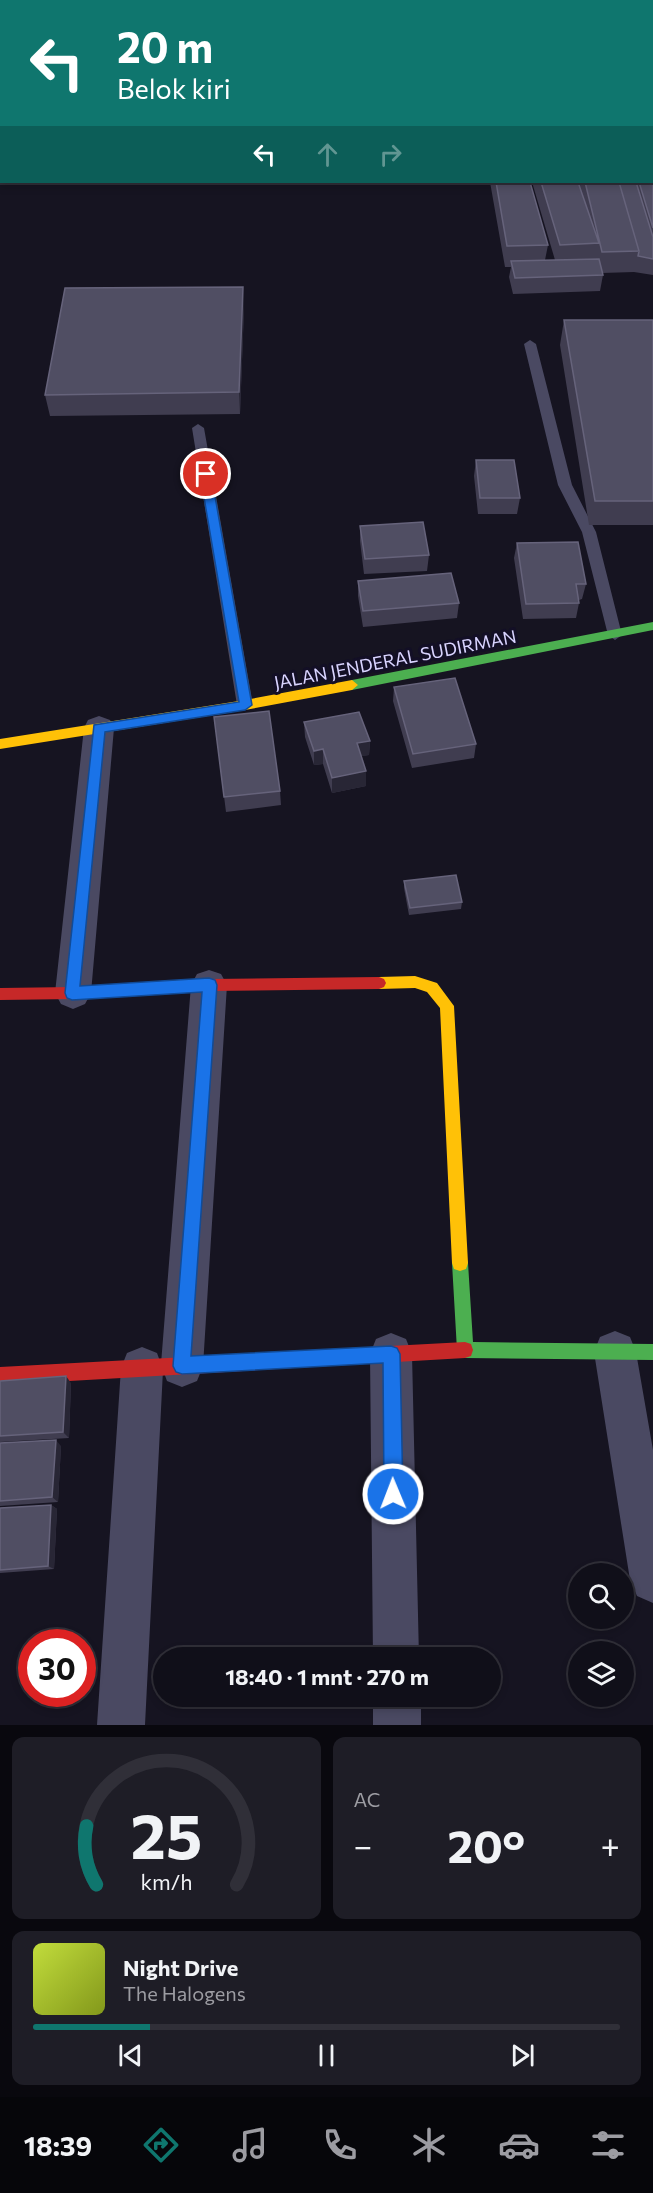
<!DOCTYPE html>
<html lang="id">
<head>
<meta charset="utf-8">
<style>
	:root { --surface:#100f19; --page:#1e1d26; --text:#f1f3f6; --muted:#9c9ca2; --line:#302f38; --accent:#0f766e }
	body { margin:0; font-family:Commissioner,sans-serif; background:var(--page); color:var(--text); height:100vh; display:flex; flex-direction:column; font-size:22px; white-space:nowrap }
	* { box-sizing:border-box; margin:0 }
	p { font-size:20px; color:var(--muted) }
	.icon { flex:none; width:33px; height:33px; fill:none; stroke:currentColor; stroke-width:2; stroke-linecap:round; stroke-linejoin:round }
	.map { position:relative; height:1725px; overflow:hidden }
	.panel { display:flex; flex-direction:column; gap:12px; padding:12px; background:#09080e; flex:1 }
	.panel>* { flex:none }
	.banner { position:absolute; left:0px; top:0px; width:654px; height:183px; box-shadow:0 3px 9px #0003,0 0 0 2px var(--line); background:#0f766e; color:#fff; overflow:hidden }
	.fabs { position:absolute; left:568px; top:1563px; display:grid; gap:12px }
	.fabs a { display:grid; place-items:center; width:66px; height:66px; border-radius:50%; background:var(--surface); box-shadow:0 3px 9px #0003,0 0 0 2px var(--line); font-size:30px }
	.speed { position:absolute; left:18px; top:1629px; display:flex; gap:12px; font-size:30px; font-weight:700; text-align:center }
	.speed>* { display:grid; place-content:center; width:78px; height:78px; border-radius:50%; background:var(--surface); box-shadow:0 3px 9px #0003,0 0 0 2px var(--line); line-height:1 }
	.speed .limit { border:9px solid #d22; background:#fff; color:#111 }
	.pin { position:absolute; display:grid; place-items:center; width:51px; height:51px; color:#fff; margin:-26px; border:3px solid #fff; border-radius:50%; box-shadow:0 2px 6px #0007 }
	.me { position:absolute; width:66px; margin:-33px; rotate:359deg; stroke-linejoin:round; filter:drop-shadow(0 0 4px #0008) }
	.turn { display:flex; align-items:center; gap:21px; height:126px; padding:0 18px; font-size:27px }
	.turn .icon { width:78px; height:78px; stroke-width:2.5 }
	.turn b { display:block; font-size:42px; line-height:51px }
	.lanes { display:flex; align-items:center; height:57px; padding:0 18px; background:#0003; justify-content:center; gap:30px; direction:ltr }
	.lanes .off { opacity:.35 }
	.big { font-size:45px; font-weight:700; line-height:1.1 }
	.panel .tile { flex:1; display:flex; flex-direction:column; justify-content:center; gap:9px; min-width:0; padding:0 21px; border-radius:12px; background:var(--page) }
	.panel .dial { align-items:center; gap:0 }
	.dial svg { height:156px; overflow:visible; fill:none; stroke:var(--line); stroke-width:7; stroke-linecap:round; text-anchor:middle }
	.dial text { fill:var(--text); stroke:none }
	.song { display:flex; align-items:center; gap:18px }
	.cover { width:72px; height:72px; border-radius:9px; background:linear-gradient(135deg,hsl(70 70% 55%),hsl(70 70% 35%)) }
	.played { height:6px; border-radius:3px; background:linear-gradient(90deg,var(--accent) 20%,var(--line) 20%) }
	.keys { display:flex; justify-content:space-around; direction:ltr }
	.heat { display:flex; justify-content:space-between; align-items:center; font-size:33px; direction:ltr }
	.panel .tiles { flex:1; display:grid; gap:12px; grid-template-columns:1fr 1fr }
	.tile:last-child { grid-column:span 2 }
	.trip { position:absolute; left:153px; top:1647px; width:348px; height:60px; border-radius:30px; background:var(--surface); box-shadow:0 3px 9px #0003,0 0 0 2px var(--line); font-weight:700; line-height:60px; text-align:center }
	.dock { display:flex; height:96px; justify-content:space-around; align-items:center; background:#06060a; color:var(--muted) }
	.dock .icon { width:42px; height:42px }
	.dock .active { color:var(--accent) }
	.dock b { font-size:27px; color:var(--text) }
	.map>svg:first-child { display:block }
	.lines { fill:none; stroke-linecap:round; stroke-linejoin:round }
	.lane { fill:#4a4962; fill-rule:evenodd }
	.street { fill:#4a4962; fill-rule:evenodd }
	.fast { fill:#4caf50; fill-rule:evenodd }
	.slow { fill:#ffc107; fill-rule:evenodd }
	.jam { fill:#c62828; fill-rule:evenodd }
	.wall { fill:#403d50 }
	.shaded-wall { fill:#282635 }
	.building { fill:#504e63; stroke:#66637b; stroke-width:1.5 }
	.route { fill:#1a73e8; stroke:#114b97; stroke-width:1.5 }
	.labels { text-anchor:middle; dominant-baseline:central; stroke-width:6; stroke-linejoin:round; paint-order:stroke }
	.street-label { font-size:18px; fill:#d9d4ff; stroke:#130f26 }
</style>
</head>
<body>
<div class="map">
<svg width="653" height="1725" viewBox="0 0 653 1725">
	<rect width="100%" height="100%" fill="#161421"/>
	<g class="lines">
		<path class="lane" d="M530,340L536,344L572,485L596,532L622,635L615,640L608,635L582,532L558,485L524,344Z
			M198,424L204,428L253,705L250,709H240L237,705L192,428Z"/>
		<path class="street" d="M99,716L110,720L114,728L91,993L85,1004L73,1009L61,1004L55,993L84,728L88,720Z
			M209,970L221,974L227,985L203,1366L197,1381L182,1387L167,1381L163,1370L145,1725H97L121,1368L127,1353L142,1347L157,1353L161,1364L191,985L197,974Z
			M615,1331L630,1337L636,1352L653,1450V1603L637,1596L630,1580L594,1352L600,1337Z
			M391,1333L406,1339L412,1354L419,1658H373L370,1354L376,1339Z
			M373,1696H421V1725H373Z"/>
		<path class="fast" d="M653,622V630L352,690L346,685L352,680Z
			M460,1255L466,1257L468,1263L473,1342L653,1344V1360L465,1358L459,1356L457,1350L452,1263L454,1257Z"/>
		<path class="slow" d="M352,680L358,685L352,690L245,710L0,749V739L245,700Z
			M415,976L437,983L454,1006L468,1263L466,1269L460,1271L454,1269L452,1263L440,1008L427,992L415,988L379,989L374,987L372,983L374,979L379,977Z"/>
		<path class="jam" d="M379,977L384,979L386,983L384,987L379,989L209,991L73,999L0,1000V988L73,987L209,979Z
			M465,1342L471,1344L473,1350L471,1356L465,1358L0,1385V1367Z"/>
	</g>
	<path class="wall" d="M507,0H653L652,2H508Z
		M653,138V275L634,272L602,273L603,275L600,291L513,294L509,277L511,267H505L490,182H530L548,245L545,260H555L532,182H652Z
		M244,308L240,414L50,416L45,395Z
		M564,320H653V525H589L560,345Z
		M476,460L520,498L517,514H478L474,476Z
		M360,526L429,555L427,571L364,574L360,541Z
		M517,543L586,584L582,599L579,600V603L576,618L523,619L514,558Z
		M358,581L459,603L457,618L363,627L358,596Z
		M394,687L476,744L474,758L412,768L393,701Z
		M214,717L280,791L281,805L226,812Z
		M304,722L370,741L369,755L361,756L366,786L332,793L323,764L314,765L305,737Z
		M404,881L462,902L461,909L409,915L404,888Z
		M0,1381L71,1383L69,1438L0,1442Z
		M0,1443L61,1446L58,1502L0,1506Z
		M51,1505L57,1509L54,1569L0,1573V1508Z"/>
	<path class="shaded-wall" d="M565,0H653V14L652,2H551Z
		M0,34H2V49H0Z
		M243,287L244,308L240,414L239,392Z
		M370,741L369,755L356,757L357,743Z
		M323,749V764L314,765V751Z
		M366,771V786L332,793V778Z
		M66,1376L71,1383L69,1438L63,1432Z
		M56,1440L61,1446L58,1502L52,1497Z
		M51,1505L57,1509L54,1569L48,1566Z"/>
	<path class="building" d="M0,0H25L26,2H2V34H0Z
		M157,0H214L215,2H158Z
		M259,0H294L296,2H260Z
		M298,0H321L322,2H299Z
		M525,0H565L551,2H526Z
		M652,138H653V228L639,182H652Z
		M496,182H530L548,245L507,246Z
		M541,182H578L599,243L560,245Z
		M585,182H619L639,251L602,252Z
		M619,182H636L653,237V259L638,256L639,251Z
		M599,259L603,275L515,278L511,261Z
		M243,287L239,392L45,395L65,288Z
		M564,320H653V501H595Z
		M476,460H514L520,498H480Z
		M423,522L429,555L365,559L360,526Z
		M578,542L586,584H576L579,603L526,604L517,543Z
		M451,573L459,603L363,611L358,581Z
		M455,678L476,744L413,754L394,687Z
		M269,711L280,791L224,797L214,717Z
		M359,712L370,741L357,743L366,771L332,778L323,749L314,751L304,722Z
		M456,875L462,902L410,908L404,881Z
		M66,1376L63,1432L0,1436V1381Z
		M56,1440L52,1497L0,1501V1443Z
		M51,1505L48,1566L0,1570V1508Z"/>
	<path class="route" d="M206,471L211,474L252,705L245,710L105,732L80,986L209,978L215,980L217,985L191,1356L391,1346L397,1348L400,1354L403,1494L400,1501L393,1503L387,1501L384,1494L383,1363L182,1374L176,1372L173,1366L202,992L72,1000L67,998L65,993L94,725L239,702L200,474Z"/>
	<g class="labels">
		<g class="street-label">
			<text transform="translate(395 659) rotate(-11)">JALAN JENDERAL SUDIRMAN</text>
		</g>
	</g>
</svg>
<div class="fabs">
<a><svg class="icon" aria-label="search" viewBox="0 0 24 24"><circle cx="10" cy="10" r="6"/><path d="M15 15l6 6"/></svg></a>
<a><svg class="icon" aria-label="layers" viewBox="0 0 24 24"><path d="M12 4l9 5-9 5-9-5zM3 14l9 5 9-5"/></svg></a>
</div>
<div class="speed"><div class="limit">30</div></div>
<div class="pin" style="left:206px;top:474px;background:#d93025"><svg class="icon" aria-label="arrive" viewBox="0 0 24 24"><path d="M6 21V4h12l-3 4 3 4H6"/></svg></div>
<svg class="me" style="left:393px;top:1494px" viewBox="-20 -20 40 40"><circle r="17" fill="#1a73e8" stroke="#fff" stroke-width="3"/><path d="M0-11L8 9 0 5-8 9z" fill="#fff"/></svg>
<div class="trip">18:40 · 1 mnt · 270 m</div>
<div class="banner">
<div class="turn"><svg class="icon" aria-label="left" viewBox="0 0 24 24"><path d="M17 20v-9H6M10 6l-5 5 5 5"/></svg><div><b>20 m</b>Belok kiri</div></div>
<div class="lanes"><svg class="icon" aria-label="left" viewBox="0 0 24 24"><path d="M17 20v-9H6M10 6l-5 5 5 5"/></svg><svg class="icon off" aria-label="ahead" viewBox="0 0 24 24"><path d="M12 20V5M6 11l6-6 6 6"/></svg><svg class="icon off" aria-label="right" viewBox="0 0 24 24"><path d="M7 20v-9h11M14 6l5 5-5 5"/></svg></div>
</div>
</div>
<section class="panel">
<div class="tiles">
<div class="tile dial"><svg viewBox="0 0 100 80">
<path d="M14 69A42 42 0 1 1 86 69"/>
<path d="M14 69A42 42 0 0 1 9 39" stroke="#0f766e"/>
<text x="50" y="56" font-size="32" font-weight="700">25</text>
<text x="50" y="72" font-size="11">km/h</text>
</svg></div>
<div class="tile"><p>AC</p>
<div class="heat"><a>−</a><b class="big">20°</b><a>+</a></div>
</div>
<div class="tile">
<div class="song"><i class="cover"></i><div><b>Night Drive</b><p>The Halogens</p></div></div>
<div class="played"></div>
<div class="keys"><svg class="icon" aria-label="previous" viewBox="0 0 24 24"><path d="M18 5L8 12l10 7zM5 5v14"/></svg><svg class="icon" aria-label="pause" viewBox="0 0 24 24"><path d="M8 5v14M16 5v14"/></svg><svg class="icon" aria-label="next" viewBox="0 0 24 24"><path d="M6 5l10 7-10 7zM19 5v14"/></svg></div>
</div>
</div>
</section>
<nav class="dock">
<b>18:39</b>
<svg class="icon active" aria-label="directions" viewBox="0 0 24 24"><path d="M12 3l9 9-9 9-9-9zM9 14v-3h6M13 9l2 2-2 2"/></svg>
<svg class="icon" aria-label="music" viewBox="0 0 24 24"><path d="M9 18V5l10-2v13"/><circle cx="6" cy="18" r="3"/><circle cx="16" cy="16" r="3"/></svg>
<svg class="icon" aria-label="phone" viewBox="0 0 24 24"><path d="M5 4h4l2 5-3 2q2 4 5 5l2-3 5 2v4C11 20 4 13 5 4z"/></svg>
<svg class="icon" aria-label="climate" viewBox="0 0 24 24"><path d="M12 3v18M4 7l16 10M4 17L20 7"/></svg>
<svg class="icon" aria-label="car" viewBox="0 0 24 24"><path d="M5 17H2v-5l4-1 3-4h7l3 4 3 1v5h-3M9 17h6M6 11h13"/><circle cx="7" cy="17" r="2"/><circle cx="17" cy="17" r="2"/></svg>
<svg class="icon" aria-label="filters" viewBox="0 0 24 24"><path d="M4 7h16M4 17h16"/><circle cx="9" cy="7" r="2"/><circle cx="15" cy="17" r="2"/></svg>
</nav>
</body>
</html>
